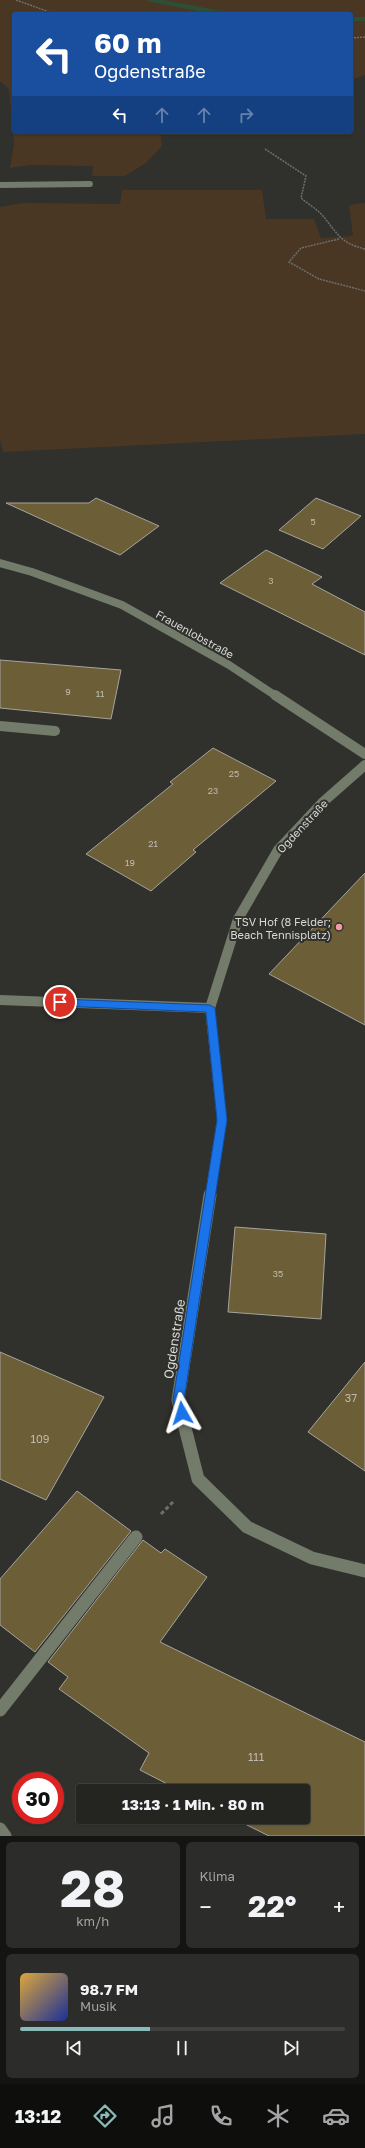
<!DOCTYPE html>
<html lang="de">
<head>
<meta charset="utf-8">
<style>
	:root { --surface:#242421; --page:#2c2c2a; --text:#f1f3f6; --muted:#a3a4a5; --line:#41413f; --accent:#8bbbb9 }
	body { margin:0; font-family:"Golos Text",sans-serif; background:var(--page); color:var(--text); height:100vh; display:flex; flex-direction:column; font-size:15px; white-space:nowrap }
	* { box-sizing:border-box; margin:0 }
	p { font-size:13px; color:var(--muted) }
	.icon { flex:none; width:22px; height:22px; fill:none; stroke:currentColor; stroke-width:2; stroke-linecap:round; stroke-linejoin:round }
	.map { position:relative; height:1836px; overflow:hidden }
	.panel { display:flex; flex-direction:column; gap:6px; padding:6px; background:#141412; flex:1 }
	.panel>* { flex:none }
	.top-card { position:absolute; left:12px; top:12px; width:341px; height:122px; border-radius:4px; box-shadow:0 1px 3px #0004,0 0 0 1px var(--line); background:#1a4fa0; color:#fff; overflow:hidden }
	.speed { position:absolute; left:12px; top:1772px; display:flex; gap:8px; font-size:20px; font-weight:700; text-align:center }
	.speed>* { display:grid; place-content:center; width:52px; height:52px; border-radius:50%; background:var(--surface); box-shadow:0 1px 3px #0004,0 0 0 1px var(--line); line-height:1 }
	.speed .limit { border:6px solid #d22; background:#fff; color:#111 }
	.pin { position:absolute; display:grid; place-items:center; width:34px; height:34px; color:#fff; margin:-17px; border:2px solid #fff; border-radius:50%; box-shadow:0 1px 4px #0007 }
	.me { position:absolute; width:44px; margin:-22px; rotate:354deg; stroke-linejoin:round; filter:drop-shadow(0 0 3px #0008) }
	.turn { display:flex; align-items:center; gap:14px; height:84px; padding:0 16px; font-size:18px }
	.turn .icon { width:52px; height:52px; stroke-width:2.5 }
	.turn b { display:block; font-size:28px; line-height:34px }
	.lanes { display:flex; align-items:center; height:38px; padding:0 16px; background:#0003; justify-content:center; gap:20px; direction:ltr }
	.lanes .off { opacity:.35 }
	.big { font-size:30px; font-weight:700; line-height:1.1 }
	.panel .tile { flex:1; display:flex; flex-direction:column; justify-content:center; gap:6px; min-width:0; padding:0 14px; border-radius:6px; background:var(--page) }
	.panel .dial { align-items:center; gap:0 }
	.dial b { font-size:52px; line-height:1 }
	.song { display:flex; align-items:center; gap:12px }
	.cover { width:48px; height:48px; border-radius:6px; background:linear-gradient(135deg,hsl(40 70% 55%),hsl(230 70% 35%)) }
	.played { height:4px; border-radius:2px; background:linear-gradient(90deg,var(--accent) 40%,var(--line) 40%) }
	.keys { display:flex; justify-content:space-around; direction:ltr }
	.heat { display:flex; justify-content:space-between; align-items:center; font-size:22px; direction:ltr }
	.panel .tiles { flex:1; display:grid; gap:6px; grid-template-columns:1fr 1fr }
	.tile:last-child { grid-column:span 2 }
	.trip { position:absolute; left:76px; top:1784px; width:234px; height:40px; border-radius:4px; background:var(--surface); box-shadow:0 1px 3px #0004,0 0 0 1px var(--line); font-weight:700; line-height:40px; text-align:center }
	.menu { display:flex; height:64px; justify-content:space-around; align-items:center; background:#0e0e0d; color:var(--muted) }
	.menu .icon { width:28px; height:28px }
	.menu .active { color:var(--accent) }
	.menu b { font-size:18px; color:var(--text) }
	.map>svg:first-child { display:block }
	.green { fill:#493723 }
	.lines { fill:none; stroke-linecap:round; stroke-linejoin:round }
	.stream { fill:#2e4f35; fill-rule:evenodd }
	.building { fill:#6c5e36; stroke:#a6a49f }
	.path-far1 { stroke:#6e6e6b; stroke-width:1.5; stroke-dasharray:2 1; stroke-linecap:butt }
	.path { stroke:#6e6e6b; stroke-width:3; stroke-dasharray:4 2.5; stroke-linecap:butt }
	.minor-far3 { stroke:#737b6b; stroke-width:6 }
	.minor-far2 { stroke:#737b6b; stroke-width:8 }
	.minor-far1 { stroke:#737b6b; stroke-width:10 }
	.minor { stroke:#737b6b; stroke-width:13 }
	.route { fill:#1a73e8; stroke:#114b97 }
	.poi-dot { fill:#f39aa7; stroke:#30302c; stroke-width:1.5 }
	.labels { text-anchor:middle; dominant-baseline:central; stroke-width:4; stroke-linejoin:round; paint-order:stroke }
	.number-label { font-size:9px; fill:#bdbaae }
	.street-label { font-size:11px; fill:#d8d8d6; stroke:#30302c }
	.poi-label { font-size:11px; fill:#d8d8d6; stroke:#30302c; text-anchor:end }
	.near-number-label { font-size:11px; fill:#bdbaae }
	.near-street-label { font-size:13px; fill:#d8d8d6; stroke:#30302c }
</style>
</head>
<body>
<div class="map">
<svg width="365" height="1836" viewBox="0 0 365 1836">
	<rect width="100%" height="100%" fill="#30302c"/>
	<path class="green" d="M0,0H365V75L351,80V14H14V132H160L162,146L146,163L125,176H92L93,166L29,165L10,168L14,144L9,89L0,81Z
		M122,190H262L266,219H314L321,238L353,236L349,205L365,203V434L3,452L0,440V207L23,203L120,204Z"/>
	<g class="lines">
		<path class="stream" d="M147,0H164L226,12L230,14H213L151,2Z
			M351,17H365V21H351Z"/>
	</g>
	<path class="building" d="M96,498L159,526L120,555L6,503H89Z
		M316,498L361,516L323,549L279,530Z
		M266,550L322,577L312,584L365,612V655L220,583Z
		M0,660L121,670L111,719L0,708Z
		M213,748L276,781L193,850L196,852L151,891L86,854L173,784L170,782Z
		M365,873V1025L269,974Z
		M235,1227L326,1234L321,1319L228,1312Z
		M0,1352L104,1397L46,1500L0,1479Z
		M365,1362V1471L308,1432Z
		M77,1491L131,1531L35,1652L0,1625V1579Z
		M143,1540L161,1553L165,1549L207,1577L160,1642L365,1742V1836H269L231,1817H303V1791H181L140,1770L149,1753L59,1689L68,1677L48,1662Z"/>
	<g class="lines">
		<path class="path-far1" d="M16,0L55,14
			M351,38L365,37
			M265,149L306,176L301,198C308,204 317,209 323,216C338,234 340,243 365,249
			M339,239L301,248L289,262L319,279L365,291"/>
		<path class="path" d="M161,1514L173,1502"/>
		<path class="minor-far3" d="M0,185L90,184"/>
		<path class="minor-far2" d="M0,563L32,572L122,605L229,665L276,696"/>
		<path class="minor-far1" d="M275,695L365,754
			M0,726L55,731
			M0,1000L210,1008
			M210,1196L222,1120L210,1008L238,919L278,850L323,802L365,765"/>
		<path class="minor" d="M210,1195L178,1400L198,1479L247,1527L312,1558L365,1571
			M0,1710L136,1537
			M0,1829L5,1836"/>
	</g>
	<path class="route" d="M60,999L210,1005L215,1008L227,1120L184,1400L187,1413L186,1417L182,1418L178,1417L173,1400L217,1120L206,1012L60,1006L55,1002Z"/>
	<circle class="poi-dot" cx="339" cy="927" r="4"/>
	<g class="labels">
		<g class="number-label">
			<text x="313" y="521">5</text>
			<text x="271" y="580">3</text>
			<text x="68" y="691">9</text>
			<text x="100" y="693">11</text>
			<text x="234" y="773">25</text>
			<text x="213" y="790">23</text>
			<text x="153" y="843">21</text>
			<text x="130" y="862">19</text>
			<text x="278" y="1273">35</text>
		</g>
		<g class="street-label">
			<text transform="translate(195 634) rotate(29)">Frauenlobstraße</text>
			<text transform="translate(302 826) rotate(-47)">Ogdenstraße</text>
		</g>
		<g class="poi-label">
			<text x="331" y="921">TSV Hof (8 Felder;<tspan x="331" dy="13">Beach Tennisplatz)</tspan></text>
		</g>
		<g class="near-number-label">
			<text x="351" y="1397">37</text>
			<text x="40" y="1438">109</text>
			<text x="256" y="1756">111</text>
		</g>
		<g class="near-street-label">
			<text transform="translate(174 1339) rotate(-81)">Ogdenstraße</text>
		</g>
	</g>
</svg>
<div class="speed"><div class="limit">30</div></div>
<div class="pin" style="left:60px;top:1002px;background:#d93025"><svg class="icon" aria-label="arrive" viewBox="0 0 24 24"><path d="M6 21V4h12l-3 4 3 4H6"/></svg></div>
<svg class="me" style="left:182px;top:1413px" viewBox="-20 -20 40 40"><path d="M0-17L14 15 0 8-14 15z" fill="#1a73e8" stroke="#fff" stroke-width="4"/></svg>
<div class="trip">13:13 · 1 Min. · 80 m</div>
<div class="top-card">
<div class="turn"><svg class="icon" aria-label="left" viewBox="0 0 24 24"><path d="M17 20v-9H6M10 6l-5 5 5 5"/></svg><div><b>60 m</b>Ogdenstraße</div></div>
<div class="lanes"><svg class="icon" aria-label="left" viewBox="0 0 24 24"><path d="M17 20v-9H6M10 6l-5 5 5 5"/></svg><svg class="icon off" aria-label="ahead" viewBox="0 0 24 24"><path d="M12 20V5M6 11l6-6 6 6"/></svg><svg class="icon off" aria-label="ahead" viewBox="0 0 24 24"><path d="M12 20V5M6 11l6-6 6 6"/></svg><svg class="icon off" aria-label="right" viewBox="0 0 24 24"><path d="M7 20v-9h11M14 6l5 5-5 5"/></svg></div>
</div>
</div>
<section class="panel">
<div class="tiles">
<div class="tile dial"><b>28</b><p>km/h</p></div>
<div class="tile"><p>Klima</p>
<div class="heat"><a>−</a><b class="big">22°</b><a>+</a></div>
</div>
<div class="tile">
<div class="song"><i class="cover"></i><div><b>98.7 FM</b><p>Musik</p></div></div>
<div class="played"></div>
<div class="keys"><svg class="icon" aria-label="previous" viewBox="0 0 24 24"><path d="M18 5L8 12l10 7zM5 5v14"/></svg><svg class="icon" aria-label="pause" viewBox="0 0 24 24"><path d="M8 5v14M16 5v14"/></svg><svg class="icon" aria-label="next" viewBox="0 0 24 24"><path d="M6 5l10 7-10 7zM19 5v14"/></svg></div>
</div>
</div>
</section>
<nav class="menu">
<b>13:12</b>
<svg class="icon active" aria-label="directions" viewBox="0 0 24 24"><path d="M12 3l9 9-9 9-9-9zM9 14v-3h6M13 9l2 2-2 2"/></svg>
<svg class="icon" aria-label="music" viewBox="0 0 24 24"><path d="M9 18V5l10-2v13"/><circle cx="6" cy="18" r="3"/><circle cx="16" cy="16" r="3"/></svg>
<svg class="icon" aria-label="phone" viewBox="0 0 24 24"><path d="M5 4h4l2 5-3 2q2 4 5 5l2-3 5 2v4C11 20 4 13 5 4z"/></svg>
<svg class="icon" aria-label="climate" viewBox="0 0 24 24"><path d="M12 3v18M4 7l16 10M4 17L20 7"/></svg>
<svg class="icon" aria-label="car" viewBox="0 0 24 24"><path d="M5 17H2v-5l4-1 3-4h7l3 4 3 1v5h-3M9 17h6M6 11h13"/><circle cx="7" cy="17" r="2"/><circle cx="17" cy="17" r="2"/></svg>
</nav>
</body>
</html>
